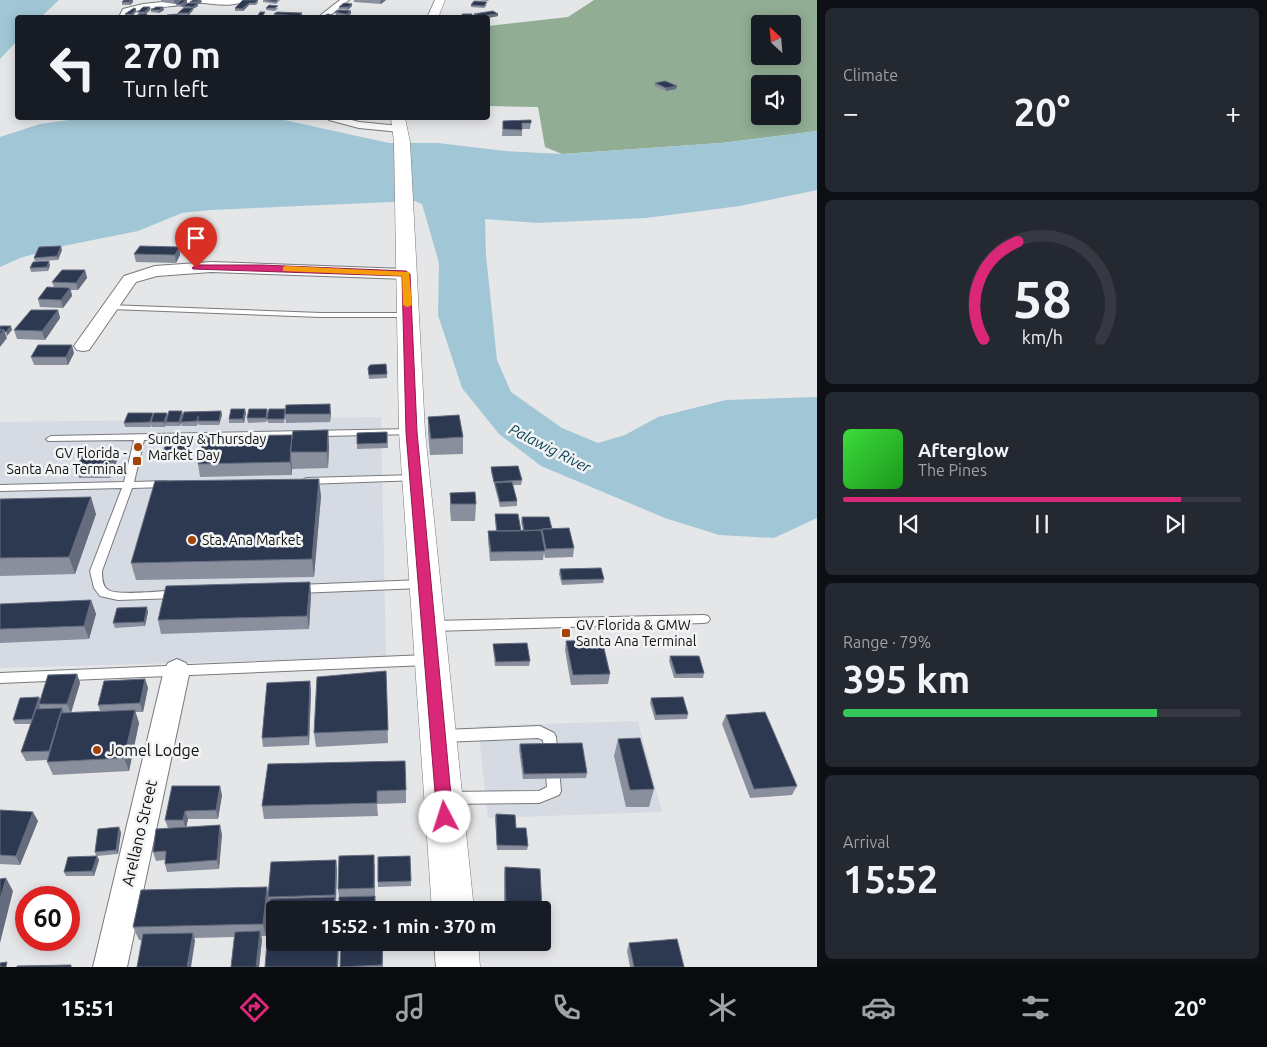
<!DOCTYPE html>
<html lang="en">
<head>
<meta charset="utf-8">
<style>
	:root { --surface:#171b24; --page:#242831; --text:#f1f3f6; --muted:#9ea1a6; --line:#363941; --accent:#db2777 }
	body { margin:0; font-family:Ubuntu,sans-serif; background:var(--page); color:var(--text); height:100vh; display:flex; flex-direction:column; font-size:19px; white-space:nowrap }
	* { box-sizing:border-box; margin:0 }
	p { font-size:16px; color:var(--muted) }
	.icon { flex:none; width:28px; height:28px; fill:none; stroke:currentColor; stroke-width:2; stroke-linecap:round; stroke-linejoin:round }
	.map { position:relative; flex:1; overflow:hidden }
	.panel { display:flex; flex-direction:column; gap:8px; padding:8px; background:#0d0f14; width:450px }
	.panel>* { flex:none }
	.banner { position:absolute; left:15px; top:15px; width:475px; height:105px; border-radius:5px; box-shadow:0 2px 12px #0003; background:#171b24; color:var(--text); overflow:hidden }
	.needle { width:32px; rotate:334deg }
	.tools { position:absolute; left:751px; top:15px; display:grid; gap:10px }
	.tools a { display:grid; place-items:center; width:50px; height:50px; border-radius:5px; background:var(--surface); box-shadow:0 2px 12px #0003; font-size:25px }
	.speed { position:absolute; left:15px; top:886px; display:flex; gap:10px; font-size:25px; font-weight:700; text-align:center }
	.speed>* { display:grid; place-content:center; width:65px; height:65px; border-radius:50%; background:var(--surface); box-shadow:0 2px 12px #0003; line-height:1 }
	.speed .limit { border:8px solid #d22; background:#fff; color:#111 }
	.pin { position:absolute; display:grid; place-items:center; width:42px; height:42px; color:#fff; margin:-51px -21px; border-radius:50% 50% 50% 0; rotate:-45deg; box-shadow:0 0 5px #0007 }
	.pin .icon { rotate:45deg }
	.me { position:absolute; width:55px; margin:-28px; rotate:355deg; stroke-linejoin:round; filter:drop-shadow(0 0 4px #0008) }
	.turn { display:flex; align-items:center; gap:18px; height:105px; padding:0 25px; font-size:22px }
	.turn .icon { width:65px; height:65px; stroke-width:2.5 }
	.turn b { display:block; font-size:35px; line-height:42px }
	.big { font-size:38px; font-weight:700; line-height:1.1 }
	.panel .widget { flex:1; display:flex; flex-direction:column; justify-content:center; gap:8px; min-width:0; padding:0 18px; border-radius:8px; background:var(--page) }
	.panel .dial { align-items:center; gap:0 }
	.dial svg { height:130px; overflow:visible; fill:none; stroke:var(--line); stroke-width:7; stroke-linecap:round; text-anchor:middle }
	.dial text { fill:var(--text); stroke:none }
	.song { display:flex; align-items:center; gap:15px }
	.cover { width:60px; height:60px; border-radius:8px; background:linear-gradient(135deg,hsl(120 70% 55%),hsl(120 70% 35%)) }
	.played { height:5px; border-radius:2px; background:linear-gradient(90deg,var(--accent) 85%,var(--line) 85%) }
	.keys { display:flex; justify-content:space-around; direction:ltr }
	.heat { display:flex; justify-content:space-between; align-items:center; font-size:28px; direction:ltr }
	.charge { height:8px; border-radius:4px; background:linear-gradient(90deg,#34c759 79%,var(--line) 0) }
	.trip { position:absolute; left:266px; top:901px; width:285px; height:50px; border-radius:5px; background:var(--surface); box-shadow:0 2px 12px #0003; font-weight:700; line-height:50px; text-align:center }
	.menu { display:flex; height:80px; justify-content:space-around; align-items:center; background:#090b0e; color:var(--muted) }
	.menu .icon { width:35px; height:35px }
	.menu .selected { color:var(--accent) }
	.menu b { font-size:22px; color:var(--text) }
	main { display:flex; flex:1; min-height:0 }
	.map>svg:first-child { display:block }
	.built { fill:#d6dae3 }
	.forest { fill:#91ad94; fill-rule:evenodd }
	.water { fill:#a1c7d6 }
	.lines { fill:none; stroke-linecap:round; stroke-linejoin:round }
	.lane-casing { stroke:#797a7c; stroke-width:2 }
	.street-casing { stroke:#797a7c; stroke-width:2 }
	.primary-casing { stroke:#797a7c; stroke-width:1 }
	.lane { fill:#fff; fill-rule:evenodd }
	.street { fill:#fff; fill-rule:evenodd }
	.primary { fill:#fff; fill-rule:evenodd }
	.wall { fill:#898f9c }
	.shaded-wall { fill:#646c7e }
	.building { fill:#2d3851; stroke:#646c7e }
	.route { fill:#db2777; stroke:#8e194d }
	.slow { fill:#f59e0b }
	.poi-dot { fill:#a54206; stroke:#f2f3f5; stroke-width:2 }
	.labels { text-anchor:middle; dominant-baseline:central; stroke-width:5; stroke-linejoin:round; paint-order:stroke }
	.poi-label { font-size:14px; fill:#0f1010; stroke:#f2f3f5; text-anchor:start }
	.water-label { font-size:15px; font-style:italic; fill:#053f4f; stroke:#f2f3f5 }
	.near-poi-label { font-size:16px; fill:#0f1010; stroke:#f2f3f5; text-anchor:start }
	.near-street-label { font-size:16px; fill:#0f1010; stroke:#f2f3f5 }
</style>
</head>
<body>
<main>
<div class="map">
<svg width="817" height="967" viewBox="0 0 817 967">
	<rect width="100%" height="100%" fill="#e5e6e8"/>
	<path class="built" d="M381,417L386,657L0,668V422Z
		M638,721L662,812L488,818L478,726Z"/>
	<path class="forest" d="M594,0H817V131L721,143L562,154L545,147L538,107L488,106V26L568,17ZM760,24H792V56H760ZM760,84H792V116H760Z"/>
	<path class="water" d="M0,0H59L41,17L18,18L17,41L0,59Z
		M84,118H275L389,143H438L505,151L562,154L721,143L817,131V190L740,206L646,218L538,223L485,219L486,255L497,360L511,392L562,428L598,443L625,435L658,417L726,400L817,397V518L774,538L719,535L665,518L541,466L499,434L462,388L438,315L439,263L422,204L415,201L211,210L182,213L138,231L63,246L20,258L0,267V137L40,124Z"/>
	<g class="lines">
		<g class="lane-casing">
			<path id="lane" d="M108,305L321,313H408L412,315L408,317H321L111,309L107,307Z
				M411,429L414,430L416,432L414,434L144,440L134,482L166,481L171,484L166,487L132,488L102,571C102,577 102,586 108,590C118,596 163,591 176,590L180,591L182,594L180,597L176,598L118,600L100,596L94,588L90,571L122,488L0,491V485L124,482L134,440L48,441L46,439L51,436Z
				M416,475L420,476L421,478L420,480L306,484L301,481L306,478Z
				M421,580L425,581L427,584L425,587L421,588L298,593L294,592L292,589L294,586L298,585Z
				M704,615L708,616L710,619L708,622L704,623L433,631L429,629L427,626L429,623L433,621Z
				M427,655L431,657L433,660L431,663L427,665L0,683V673Z
				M540,726L554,733L556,737L561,791L559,795L539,803L449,804L444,802L442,798L444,794L449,792L539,791L547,787L543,740L538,738L443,742L438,740L436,736L438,732L443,730Z"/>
		</g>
		<g class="street-casing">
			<path id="street" d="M180,0H245C231,10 207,1 191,3C185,3 178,6 172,6C157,8 144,8 129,13L127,18H115L120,15L123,9L143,4Z
				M340,0H349L327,18H317Z
				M327,118H344L359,122L400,126L406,129L400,132L359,128L329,120Z
				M211,262L406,269L411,271L414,274L411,277L406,279L211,272L157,276L136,282L89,350L83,351L77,350L74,346L124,276L155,266Z
				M177,659L186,663L190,670L127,967H93L164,670L168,663Z"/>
		</g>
		<g class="primary-casing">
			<path id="primary" d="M435,0H445L438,18H427Z
				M391,118H405L410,142L425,432L474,910H432L399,432L394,142Z
				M434,942H478L480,967H436Z"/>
		</g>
		<use href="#lane" class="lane"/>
		<use href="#street" class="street"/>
		<use href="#primary" class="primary"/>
	</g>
	<path class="wall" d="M161,0H182L175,4L161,2Z
		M243,0H258V3L256,5H249L243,11H235V8Z
		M263,0H280L276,4L263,2Z
		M354,0H386L381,4L354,2Z
		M474,0H489L488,1Z
		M122,2H133L130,5H122Z
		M190,2H202L198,4V6L193,9V10L188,16H179L178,18H164L178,14V13L183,8V6L190,3Z
		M187,3L182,7L177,6L176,4Z
		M352,4V6L348,10L339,9V7Z
		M471,5H487L484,8L471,7Z
		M163,7L164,10L159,13L151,12V10Z
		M266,8H278L275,11L266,10Z
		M150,10L145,14H147L148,17L139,15L138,12Z
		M136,11L132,17L126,16L125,14Z
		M351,11V14L346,16L336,15L335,12Z
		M302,13V18H275L274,14Z
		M474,14L498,16L488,18H477L474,16Z
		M655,83L677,86L676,89L666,91L654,86Z
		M531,120L530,129H522V136H502L503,121Z
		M179,247L180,255L176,263L136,262L134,254Z
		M62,250L58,260L35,261L34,258Z
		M50,265L48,271L31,272L30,268Z
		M85,270L87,278L78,290H71L72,296L63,308L40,307L38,299L54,287L52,282Z
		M58,310L60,318L45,340L17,339L14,330Z
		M74,353L68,365H34L31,357Z
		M368,368L387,374V378L369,379Z
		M269,409L331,413L330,422L286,423L285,417L284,423H268L267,419Z
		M221,411L222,415L219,425H199L198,423L197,426H182L181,423L180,426H166V424L165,427H152L151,425V427H125L124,423L153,413V415H168Z
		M246,413L244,423H229V419Z
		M268,413L266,422L248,423L247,418Z
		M428,417L463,437V454L430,455L428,433Z
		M328,430L329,447L328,468L292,469V475L200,477L198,464L292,435Z
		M387,432L388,448L357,449V433Z
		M190,447L187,460H163L162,456Z
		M116,449L118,458L110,478H79L76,469Z
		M491,467L522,480L521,485H513L517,501V506L500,507L491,472Z
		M450,493L476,504L475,521H451L450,510Z
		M321,496L314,577L136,580L131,563Z
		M0,499L96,514L75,574L0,576Z
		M495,514L521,531H523L521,522L522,517L552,529L574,548L573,557L545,558L544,553L543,560L490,561L488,540V531H496L495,519Z
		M560,569L604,579L603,583L562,585L559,574Z
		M310,582L311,595L309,629L161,634L158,620Z
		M91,600L96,614L89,639L0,643V604Z
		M148,612L145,626L115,628L113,623Z
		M566,641L610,674L608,684L571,685L565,650Z
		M493,644L530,661L529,666H495L493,648Z
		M670,656L704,673L703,678H674L669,661Z
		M386,671L388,743L316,747L314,733Z
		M77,674L80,683L71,712L100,711L98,705L145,679L148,688L143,712H135L139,723L129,771L53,775L47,762L48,760L26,761L21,752L31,724H15L13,720L39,697L40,700Z
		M311,690L309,745L263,747L262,738Z
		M651,698L688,714L687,719L655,720L650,703Z
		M726,715L797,786L792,795L750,798L722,724Z
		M618,739L654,789L649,807H626L614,756Z
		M520,744L587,773L586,778L523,779L519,749Z
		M268,764L406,790V803L377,804L378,816L264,819L262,806Z
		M222,795L218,819H188L186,827L222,834L219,869L167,872L165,864V860L156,861L153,852L168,828L165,820Z
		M0,810L38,821L20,865L0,864Z
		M496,814L516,828L528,846L527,850H497L495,818Z
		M121,832L118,854L97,856L99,860L94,876H66L64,872L96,856L95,852Z
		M410,856L411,886L378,887V857Z
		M375,864V896L339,897L338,889Z
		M505,867L542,910H504V876Z
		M337,869L335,910H275V942H339L338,967H265L268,930V928L270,905L269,903L266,936H261L262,939L259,967H231L234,937L194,938L195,941L139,940L133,927L268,893Z
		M341,942H383V967H340Z
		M629,943L684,967H630L627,951Z"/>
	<path class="shaded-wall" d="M132,0H133V2L130,5L129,2Z
		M174,0H182L175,4Z
		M187,0V3L182,7L181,4Z
		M200,0H201L202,2L198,4V6L193,9V7L196,4V2Z
		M380,0H386L381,4Z
		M249,3V5L243,11L242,9Z
		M352,4V6L348,10V7Z
		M150,7V10L145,15L144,12Z
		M163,7L164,10L159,13V10Z
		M193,8V10L188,16V13Z
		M136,9V11L132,17L131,14Z
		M351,11V14L346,16V14Z
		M302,13V18H299V16Z
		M498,14V16L488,18H480V16Z
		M677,86L676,89L666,91V88Z
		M61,246L62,250L58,260L57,256Z
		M179,247L180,255L176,263L175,255Z
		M49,261L50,265L48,271L47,267Z
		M85,270L87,278L78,290L76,283Z
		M70,288L72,296L63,308L61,300Z
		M58,310L60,318L45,340L42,331Z
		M11,326L12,330L7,336L6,332Z
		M4,330L7,338L0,347V335Z
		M72,345L74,353L68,365L66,357Z
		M330,404L331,413L330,422Z
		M245,409L246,413L244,423L243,419Z
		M267,409L268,413L266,422V418Z
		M182,411L183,416L181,422L180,426L179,422Z
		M221,411L222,415L219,425V421Z
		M167,413L168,417L166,422L165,427L164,422Z
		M328,430L329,447L328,468L327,452Z
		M189,443L190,447L187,460L186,456Z
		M116,449L118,458L110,478L108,469Z
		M291,456L292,469V475L290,462Z
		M319,479L321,496L314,577L312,559Z
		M91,497L96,514L75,574L69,557Z
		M310,582L311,595L309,629L307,616Z
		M91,600L96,614L89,639L84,626Z
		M147,607L148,612L145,626L144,622Z
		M77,674L80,683L71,713L67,704Z
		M145,679L148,688L143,712L140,703Z
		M310,681L311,690L309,745L308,736Z
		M39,697L41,702L39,704L40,707L34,724L32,719Z
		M62,708L65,717L53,760L49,751Z
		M135,710L139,723L129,771L124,758Z
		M220,786L222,795L218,819L216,810Z
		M185,811L188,819L186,829L183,820Z
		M33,812L38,821L20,865L16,856Z
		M220,825L222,834L219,869L217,860Z
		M119,827L121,832L118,854L116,850Z
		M97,856L99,860L94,876L92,871Z
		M336,860L337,869L336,903L335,895Z
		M6,878L13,891L0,943V900Z
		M267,887L269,897H268L269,903L266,936L263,924Z
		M260,931L262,939L259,967H256Z
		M193,933L195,941L191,967H187Z
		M338,942H339L338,967H337Z"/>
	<path class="building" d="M124,0H132L129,2H122Z
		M182,0H187L181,4H176Z
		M193,0H200L196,2H190Z
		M243,0H258L255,3H249L242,9L235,8Z
		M266,0H277L276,2Z
		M474,1L487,2L484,6L471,5Z
		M188,3H198L193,7L183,6Z
		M344,3L352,4L348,7H339Z
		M269,5L278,6L275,8H266Z
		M143,7H150L144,12H138Z
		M156,7H163L159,10H151Z
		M134,8L136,9L131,14H125Z
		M184,8H193L188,13H178Z
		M340,10L351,11L346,14L335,12Z
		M493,11L498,14L480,16L474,14Z
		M260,12H265L262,17H257Z
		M277,12L302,13L299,16L274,14Z
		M139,14H147L144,18L135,17Z
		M179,14L175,18H164L167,15Z
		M328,14L336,16L331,17L323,16Z
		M462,14H472V18H463Z
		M665,81L677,86L666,88L655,83Z
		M531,120V123H522V130L503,129V121Z
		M61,246L57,256L34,258L39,247Z
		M140,246L179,247L175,255L134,254Z
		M49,261L47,267L30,268L33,262Z
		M62,270H85L76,283L52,282Z
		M47,287L70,288L61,300L38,299Z
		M31,310H58L42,331L14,330Z
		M0,326H11L6,332H5L4,330H0Z
		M0,330H4L0,335Z
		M38,345H72L66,357H31Z
		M386,364L387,374L369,375L368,368L370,365Z
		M330,404V414H285L286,405Z
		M231,409H245L243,419H229Z
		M249,409H267L266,418H247Z
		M269,409H285L284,419H267Z
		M169,411H182L179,422H166Z
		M221,411L219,421H198V416L197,421L181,422L184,412Z
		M128,413H153L150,422L124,423Z
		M154,413H167L164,422H151Z
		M459,415L463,437L431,439L428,417Z
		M328,430L327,452H290L293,431Z
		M387,432V443L357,444V433Z
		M292,435L290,462L198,464L204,436Z
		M166,443H189L186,456H162Z
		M85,449H116L108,469H76Z
		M518,466L522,480L494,482L491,467Z
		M319,479L312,559L131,563L155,481Z
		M512,482L517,501L500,502L495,483Z
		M475,492L476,504H451L450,493Z
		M91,497L69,557L0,558V499Z
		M495,514H518L521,531H497Z
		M522,517H549L552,529H542V532H541V530L524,531Z
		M569,528L574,548L546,549L542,529Z
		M541,530L545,551L491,552L488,531Z
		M601,568L604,579L562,580L560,569Z
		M310,582L307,616L158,620L166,586Z
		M91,600L84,626L0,629V604Z
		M147,607L144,622L113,623L117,608Z
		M602,640L610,674L573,675L566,641Z
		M527,643L530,661L496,662L493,644Z
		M670,656H699L704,673L676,674Z
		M386,671L388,730L314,733L317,677Z
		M77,674L67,704H39L48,675Z
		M145,679L140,703L98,705L104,681Z
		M310,681L308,736L262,738L267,683Z
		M39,697L32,719L13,720L20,698Z
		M683,697L688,714L656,715L651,698Z
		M62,708L49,751L21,752L36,709Z
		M135,710L124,758L47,762L61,713Z
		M765,712L797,786L754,789L726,715Z
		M640,738L654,789L630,790L618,739Z
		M582,743L587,773L524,774L520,744Z
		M405,761L406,790L377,791V803L262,806L268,764Z
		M172,786H220L216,810L185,811L183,820H165Z
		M0,810L33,812L16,856L0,855Z
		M496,814L515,815L516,828H526L528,846L497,845Z
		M220,825L217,860L165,864L166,851L153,852L156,829Z
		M119,827L116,850L95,852L98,829Z
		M374,855V888L338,889L339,856Z
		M97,856L92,871L64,872L68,857Z
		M410,856L411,881L378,882V857Z
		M336,860L335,895L268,897L271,862Z
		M505,867L540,869L542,910H506Z
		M6,878L0,900V879Z
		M267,887L263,924L133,927L141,890Z
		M375,896V910H339V897Z
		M335,897L334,910H275V928H268L270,899Z
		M268,930H275V942H338L337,967H265Z
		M260,931L256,967H231L235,932Z
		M193,933L187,967H137L143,934Z
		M677,939L684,967H634L629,943Z
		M341,942H383L382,965L340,967Z
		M7,962L6,967H0V963Z
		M71,965V967H17V966Z"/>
	<path class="route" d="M196,265H262L406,271L410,274L417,432L453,817L451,822L445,825L439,822L437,817L406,432L402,276L193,269L192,268Z"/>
	<path class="slow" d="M286,266L409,272L412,305L407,307L403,305L402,276L283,271V267Z"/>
	<g class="poi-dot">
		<circle cx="138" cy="447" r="5"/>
		<rect x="132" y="456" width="10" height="10" rx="2.5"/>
		<circle cx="192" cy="540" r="5"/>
		<rect x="561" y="628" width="10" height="10" rx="2.5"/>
		<circle cx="97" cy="750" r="5"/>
	</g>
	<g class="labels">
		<g class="poi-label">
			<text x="148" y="439">Sunday &amp; Thursday<tspan x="148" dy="16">Market Day</tspan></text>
			<text x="127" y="453" text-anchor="end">GV Florida -<tspan x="127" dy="16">Santa Ana Terminal</tspan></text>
			<text x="202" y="540">Sta. Ana Market</text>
			<text x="576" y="625">GV Florida &amp; GMW<tspan x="576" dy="16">Santa Ana Terminal</tspan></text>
		</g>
		<g class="water-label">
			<text transform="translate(550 448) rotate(27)">Palawig River</text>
		</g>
		<g class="near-poi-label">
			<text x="107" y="750">Jomel Lodge</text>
		</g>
		<g class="near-street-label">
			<text transform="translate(139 833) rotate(-77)">Arellano Street</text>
		</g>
	</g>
</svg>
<div class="tools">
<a><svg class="needle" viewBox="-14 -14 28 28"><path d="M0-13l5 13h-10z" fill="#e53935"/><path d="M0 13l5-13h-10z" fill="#9ea1a6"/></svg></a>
<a><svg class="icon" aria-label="sound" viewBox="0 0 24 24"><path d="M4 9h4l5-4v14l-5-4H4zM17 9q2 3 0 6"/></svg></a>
</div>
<div class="speed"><div class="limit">60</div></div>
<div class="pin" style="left:196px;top:268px;background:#d93025"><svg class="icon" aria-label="arrive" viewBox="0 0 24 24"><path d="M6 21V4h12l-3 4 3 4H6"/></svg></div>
<svg class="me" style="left:445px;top:817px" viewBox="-20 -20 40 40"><circle r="19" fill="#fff"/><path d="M0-13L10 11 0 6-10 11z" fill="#db2777"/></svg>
<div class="trip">15:52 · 1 min · 370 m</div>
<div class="banner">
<div class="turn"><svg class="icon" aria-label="left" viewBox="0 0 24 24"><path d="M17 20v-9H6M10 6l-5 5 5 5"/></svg><div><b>270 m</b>Turn left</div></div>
</div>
</div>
<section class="panel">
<div class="widget"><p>Climate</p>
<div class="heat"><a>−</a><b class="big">20°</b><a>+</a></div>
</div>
<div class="widget dial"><svg viewBox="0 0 100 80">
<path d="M14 69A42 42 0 1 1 86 69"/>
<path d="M14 69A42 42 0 0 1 35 9" stroke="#db2777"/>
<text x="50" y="56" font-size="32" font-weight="700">58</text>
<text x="50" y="72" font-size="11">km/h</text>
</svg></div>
<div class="widget">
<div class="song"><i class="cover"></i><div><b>Afterglow</b><p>The Pines</p></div></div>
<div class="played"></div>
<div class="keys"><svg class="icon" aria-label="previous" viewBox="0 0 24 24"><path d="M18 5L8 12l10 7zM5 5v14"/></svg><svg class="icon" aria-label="pause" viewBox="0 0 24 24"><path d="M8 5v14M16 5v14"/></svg><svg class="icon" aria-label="next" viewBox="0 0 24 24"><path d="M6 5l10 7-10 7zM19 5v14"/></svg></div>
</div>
<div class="widget"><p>Range · 79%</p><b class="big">395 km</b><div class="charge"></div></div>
<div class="widget"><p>Arrival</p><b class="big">15:52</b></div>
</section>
</main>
<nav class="menu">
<b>15:51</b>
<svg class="icon selected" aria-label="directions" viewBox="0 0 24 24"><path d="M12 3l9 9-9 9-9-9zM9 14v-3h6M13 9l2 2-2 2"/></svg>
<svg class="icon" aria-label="music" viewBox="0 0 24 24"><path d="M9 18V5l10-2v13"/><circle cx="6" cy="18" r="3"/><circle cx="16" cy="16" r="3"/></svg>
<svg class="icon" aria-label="phone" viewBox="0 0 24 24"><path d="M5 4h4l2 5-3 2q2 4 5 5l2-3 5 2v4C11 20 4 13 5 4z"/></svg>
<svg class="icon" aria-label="climate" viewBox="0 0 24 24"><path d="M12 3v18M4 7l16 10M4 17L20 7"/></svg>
<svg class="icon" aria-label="car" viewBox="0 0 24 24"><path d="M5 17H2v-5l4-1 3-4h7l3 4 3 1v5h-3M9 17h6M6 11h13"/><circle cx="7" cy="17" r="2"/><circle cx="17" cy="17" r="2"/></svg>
<svg class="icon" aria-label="filters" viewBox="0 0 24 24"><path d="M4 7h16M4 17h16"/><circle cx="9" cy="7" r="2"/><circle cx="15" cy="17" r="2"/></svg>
<b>20°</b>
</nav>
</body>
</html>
